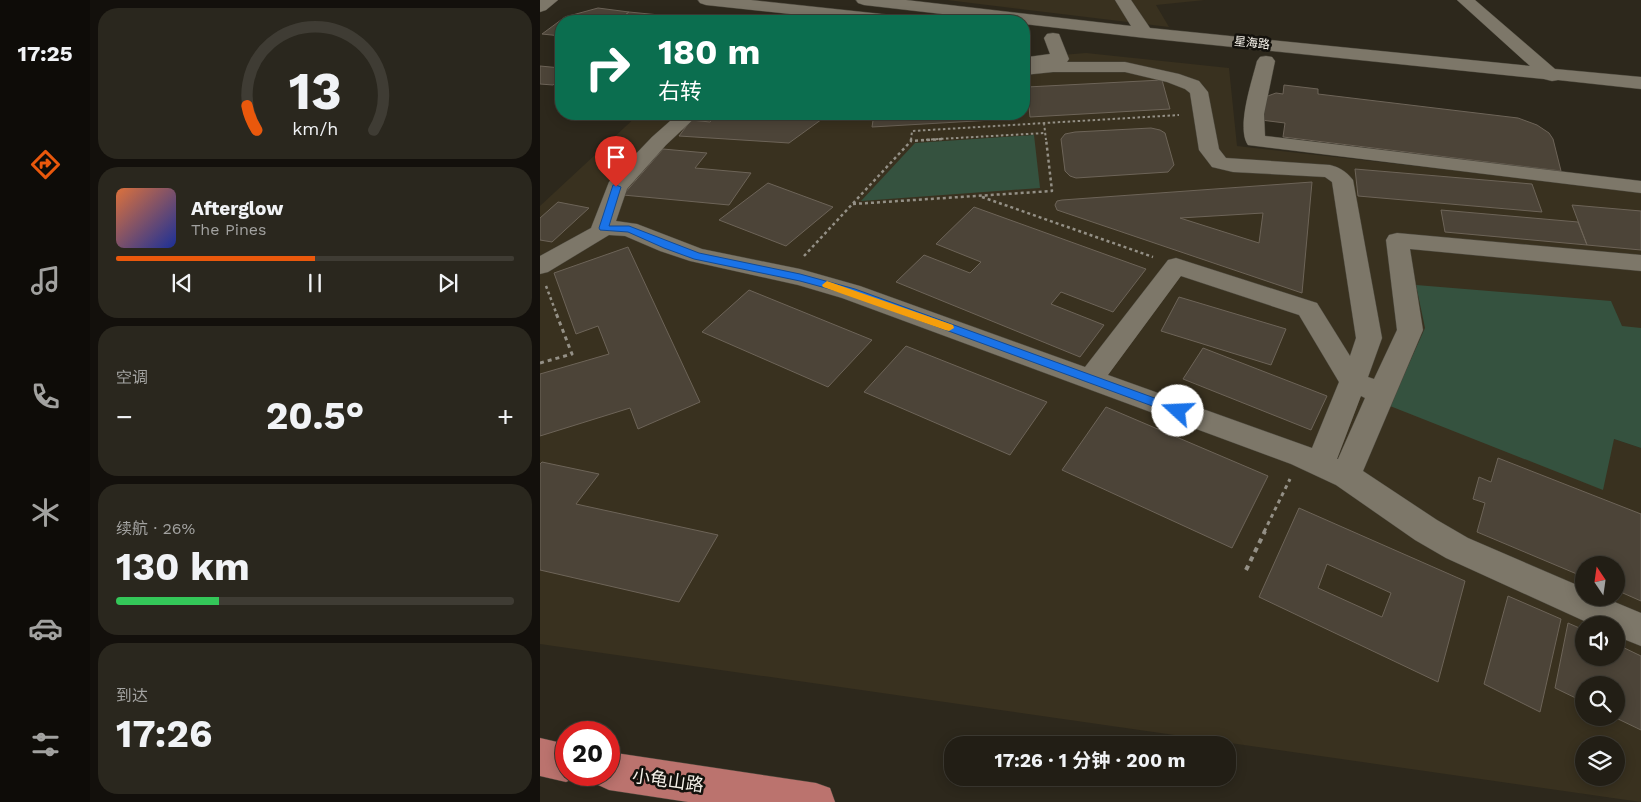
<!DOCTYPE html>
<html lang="zh">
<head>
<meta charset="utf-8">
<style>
	:root { --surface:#221e15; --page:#2a271e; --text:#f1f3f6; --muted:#a2a2a0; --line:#3f3c34; --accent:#ea580c }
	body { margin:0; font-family:"Work Sans","Noto Sans SC",sans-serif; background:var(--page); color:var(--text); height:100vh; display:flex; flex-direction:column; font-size:19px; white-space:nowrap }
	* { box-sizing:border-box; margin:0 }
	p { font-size:16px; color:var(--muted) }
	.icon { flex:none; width:28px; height:28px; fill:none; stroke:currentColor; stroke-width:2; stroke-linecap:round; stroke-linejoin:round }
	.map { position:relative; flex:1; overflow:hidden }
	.panel { display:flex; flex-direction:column; gap:8px; padding:8px; background:#13100c; width:450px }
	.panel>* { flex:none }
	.top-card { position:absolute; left:15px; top:15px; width:475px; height:105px; border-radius:20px; box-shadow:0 2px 12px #0003,0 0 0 1px var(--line); background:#0b6e4f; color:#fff; overflow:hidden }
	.needle { width:32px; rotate:347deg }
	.fabs { position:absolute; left:1035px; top:556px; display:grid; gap:10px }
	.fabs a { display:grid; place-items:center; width:50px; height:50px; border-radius:50%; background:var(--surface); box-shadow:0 2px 12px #0003,0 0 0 1px var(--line); font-size:25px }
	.speed { position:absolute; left:15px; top:721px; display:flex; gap:10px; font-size:25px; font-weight:700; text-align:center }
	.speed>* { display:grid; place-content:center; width:65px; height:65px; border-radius:50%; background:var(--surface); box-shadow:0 2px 12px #0003,0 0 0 1px var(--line); line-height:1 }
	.speed .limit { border:8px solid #d22; background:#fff; color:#111 }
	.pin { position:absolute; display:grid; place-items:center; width:42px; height:42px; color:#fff; margin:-51px -21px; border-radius:50% 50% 50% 0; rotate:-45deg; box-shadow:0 0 5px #0007 }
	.pin .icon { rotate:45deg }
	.me { position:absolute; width:55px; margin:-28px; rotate:290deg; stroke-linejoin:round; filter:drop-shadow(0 0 4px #0008) }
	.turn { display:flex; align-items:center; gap:18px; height:105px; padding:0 20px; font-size:22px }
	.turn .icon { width:65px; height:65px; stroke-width:2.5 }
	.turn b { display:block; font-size:35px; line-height:42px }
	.big { font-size:38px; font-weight:700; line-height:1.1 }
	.panel .widget { flex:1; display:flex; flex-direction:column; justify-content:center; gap:8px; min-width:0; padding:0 18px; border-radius:20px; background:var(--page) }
	.panel .dial { align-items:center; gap:0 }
	.dial svg { height:130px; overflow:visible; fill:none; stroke:var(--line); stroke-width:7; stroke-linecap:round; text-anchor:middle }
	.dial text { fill:var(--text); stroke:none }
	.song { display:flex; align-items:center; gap:15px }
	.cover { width:60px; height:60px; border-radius:8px; background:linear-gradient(135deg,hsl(20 70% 55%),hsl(230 70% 35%)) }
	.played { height:5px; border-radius:2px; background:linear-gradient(90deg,var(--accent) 50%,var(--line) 50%) }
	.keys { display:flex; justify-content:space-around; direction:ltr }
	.heat { display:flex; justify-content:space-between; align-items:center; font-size:28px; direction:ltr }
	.charge { height:8px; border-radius:4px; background:linear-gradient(90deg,#34c759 26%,var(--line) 0) }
	.trip { position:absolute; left:404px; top:736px; width:292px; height:50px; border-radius:20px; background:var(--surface); box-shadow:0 2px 12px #0003,0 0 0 1px var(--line); font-weight:700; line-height:50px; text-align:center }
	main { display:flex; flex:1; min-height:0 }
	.tabs { display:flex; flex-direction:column; width:90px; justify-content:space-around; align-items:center; background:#0e0c08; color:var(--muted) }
	.tabs .icon { width:35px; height:35px }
	.tabs .selected { color:var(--accent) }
	.tabs b { font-size:22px; color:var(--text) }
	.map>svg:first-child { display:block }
	.built { fill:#39311f; fill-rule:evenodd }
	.green { fill:#35523f }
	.building { fill:#4c4438; stroke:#6d6458; fill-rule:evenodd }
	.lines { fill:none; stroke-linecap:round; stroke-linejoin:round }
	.minor-casing { stroke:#4b473c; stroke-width:1 }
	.major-casing { stroke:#4b473c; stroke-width:1 }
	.path-far3 { stroke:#949086; stroke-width:2; stroke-dasharray:2.5 2.5; stroke-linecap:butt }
	.path-far2 { stroke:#949086; stroke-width:2.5; stroke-dasharray:3 3; stroke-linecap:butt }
	.path-far1 { stroke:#949086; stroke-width:3; stroke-dasharray:4 4; stroke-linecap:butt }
	.path { stroke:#949086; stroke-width:4; stroke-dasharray:5 5; stroke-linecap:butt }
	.minor { fill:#7d7769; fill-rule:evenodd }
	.major { fill:#bb736e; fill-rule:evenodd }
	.route { fill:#1a73e8; stroke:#114b97 }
	.slow { fill:#f59e0b }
	.labels { text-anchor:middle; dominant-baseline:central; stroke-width:5; stroke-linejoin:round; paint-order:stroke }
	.far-street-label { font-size:12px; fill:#f4f0e8; stroke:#13110c }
	.near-street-label { font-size:18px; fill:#f4f0e8; stroke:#13110c }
</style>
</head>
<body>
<main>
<nav class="tabs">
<b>17:25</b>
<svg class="icon selected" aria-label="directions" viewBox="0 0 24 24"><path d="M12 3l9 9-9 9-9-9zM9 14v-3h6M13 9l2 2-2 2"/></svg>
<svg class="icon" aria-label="music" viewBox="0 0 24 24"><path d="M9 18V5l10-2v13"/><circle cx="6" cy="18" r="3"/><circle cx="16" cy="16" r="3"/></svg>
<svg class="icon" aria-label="phone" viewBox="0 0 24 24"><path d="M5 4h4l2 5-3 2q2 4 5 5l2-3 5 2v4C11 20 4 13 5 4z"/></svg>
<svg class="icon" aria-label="climate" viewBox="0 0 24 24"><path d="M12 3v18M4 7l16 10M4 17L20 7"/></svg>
<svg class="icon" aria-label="car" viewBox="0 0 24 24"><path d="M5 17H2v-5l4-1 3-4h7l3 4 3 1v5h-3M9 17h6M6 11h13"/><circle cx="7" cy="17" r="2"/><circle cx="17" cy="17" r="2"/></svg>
<svg class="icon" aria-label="filters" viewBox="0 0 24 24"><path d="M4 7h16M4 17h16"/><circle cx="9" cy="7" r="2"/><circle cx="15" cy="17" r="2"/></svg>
</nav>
<section class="panel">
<div class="widget dial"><svg viewBox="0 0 100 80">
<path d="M14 69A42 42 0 1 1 86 69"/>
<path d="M14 69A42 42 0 0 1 8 54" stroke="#ea580c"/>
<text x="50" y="56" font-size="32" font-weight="700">13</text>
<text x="50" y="72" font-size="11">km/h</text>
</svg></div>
<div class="widget">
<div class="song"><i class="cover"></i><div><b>Afterglow</b><p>The Pines</p></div></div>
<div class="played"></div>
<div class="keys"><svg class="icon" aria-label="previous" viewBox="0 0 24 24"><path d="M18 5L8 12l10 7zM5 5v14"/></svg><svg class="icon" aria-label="pause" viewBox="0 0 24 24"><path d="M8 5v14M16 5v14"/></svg><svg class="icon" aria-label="next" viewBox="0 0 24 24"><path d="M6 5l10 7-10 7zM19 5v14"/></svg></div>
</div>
<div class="widget"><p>空调</p>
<div class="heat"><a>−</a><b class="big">20.5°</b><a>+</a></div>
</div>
<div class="widget"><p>续航 · 26%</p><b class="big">130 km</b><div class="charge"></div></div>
<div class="widget"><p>到达</p><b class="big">17:26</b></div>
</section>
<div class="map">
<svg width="1101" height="802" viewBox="0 0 1101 802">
	<rect width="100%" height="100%" fill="#2d281c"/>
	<path class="built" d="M407,0H665L616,5L629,27Z
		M546,53L689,68L697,146L1101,191V356L1074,439L1101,448V802L0,644V206L99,114H484V58ZM1044,565H1076V598H1044ZM1044,625H1076V658H1044ZM1044,685H1076V718H1044ZM1044,745H1076V778H1044Z"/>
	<path class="green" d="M494,135L500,188L321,201L375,143Z
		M876,285L1071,301L1082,326L1101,328V448L1074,439L1063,490L850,406L885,328Z"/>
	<path class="building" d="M58,8L89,12L77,21H21V36L2,34L25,17Z
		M89,12L181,21H77Z
		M0,66L21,68V79L13,85L0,84Z
		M622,80L630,109L490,117L487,87Z
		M744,85L778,89V94L978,118L997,125L1009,133L1013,139L1021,171L743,137L745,123L721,120L725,97L736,93L743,94Z
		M30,114H73L68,118Z
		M177,114H289L249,143L139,136L151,120L170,122Z
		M334,114H470V119L332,127Z
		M611,128L620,130L625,133L634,165L628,172L536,178L530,176L525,171L521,139L525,134L535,132Z
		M123,149L167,153L155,168L211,173L189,205L83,195Z
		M815,169L992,184L1002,212L818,196Z
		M772,182L762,293L517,210L515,205L517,201L522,200ZM723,213L719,243L640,218Z
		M228,183L293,207L246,246L179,220Z
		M18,202L49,208L12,242L0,240V218Z
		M1032,205L1101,211V250L1047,245Z
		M434,207L606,269L573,312L521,292L511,304L564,325L540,357L356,282L384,255L430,273L441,262L396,244Z
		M901,210L1038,222L1047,245L905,232Z
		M88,247L160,402L98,429L90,408L0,436V374L69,354L58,326L36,334L14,273Z
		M209,290L332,340L288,387L162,332Z
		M639,297L746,329L731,365L621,331Z
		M366,346L507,402L470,455L324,392Z
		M663,348L787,396L771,430L643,379Z
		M566,407L728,476L692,548L522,470Z
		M958,458L1101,514V601L1076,590V565H1044V577L937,532L945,503L933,499L939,477L951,482Z
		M2,462L59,474L36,504L178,535L139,602L0,570V464Z
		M759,508L925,581L898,682L719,597ZM787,564L851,593L842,617L778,588Z
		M968,596L1021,619L1000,712L944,684Z
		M1028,623L1044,630V658H1076V644L1101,656V730L1076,718V685H1044V702L1015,688Z"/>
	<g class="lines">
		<g class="minor-casing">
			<path id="minor" d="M0,0H18L6,10L0,12Z
				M158,0H211L351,15L357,16L359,20L317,21L166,5L160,3Z
				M316,0H366L591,26L575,0H591L610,28L990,66L917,0H935L1015,69L1101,77V89L1018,80L1012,81L1004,79L605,38L484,24V21H463L324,5L318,3Z
				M513,33L519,34L529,59L527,62H585L639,74L659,81L668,92L679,149L686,158L790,165C799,167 807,172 813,180L842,338L828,377L834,379L857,330L846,240L849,235L857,233L1101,255V271L870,249L883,330L823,471L897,520L928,538L1044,588V598H1065L1101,613V646L1076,636V625H1053L906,558L875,540L796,485L751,464L302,298L258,285L150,261L120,251L85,236L69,235L8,272L0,274V256L51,228L69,182L112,137L138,114H159L126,145L87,189L76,221L97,224L162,249L260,269L320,286L545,367L628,260L636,258L777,303L810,356L816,338L792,182L785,177L693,172L672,167L659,150L650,93L645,89L627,82L585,72H513L484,75V65L487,64L485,61L488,57L510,54L504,38L507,34ZM641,276L759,315L799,382L772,448L568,375ZM821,396L825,398L798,459H797Z
				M726,56L732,57L735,61L724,114L725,136L1101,181V193L708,145C696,128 712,81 717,61L720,57Z"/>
		</g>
		<g class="major-casing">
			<path id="major" d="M0,738L26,744V775L39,776L26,782L0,776Z
				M69,752L276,783L290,788L295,802H148L69,790L56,784L52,775H69Z"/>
		</g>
		<path class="path-far3" d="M504,123L506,140
			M371,140L372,131L639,115
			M381,140L505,133"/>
		<path class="path-far2" d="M371,139V141L402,139
			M442,197L613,257
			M313,204L512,191L506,139
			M264,256L371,141
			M6,286L17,315"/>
		<path class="path-far1" d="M0,363L32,354L16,313
			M724,532L750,479"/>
		<path class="path" d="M706,570L725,531"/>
		<use href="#minor" class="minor"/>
		<use href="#major" class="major"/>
	</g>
	<path class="route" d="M73,185H76L81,187L69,226H89L159,253L260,274L315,289L642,408L644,411L638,416L634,414L308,294L260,281L154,259L124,248L88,232L60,230L59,228Z"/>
	<path class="slow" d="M287,281L413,325L414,328L409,331L405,330L283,287L282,285Z"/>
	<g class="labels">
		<g class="far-street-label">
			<text transform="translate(712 43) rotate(6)">星海路</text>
		</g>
		<g class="near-street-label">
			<text transform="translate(128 780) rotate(8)">小龟山路</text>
		</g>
	</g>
</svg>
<div class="fabs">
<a><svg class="needle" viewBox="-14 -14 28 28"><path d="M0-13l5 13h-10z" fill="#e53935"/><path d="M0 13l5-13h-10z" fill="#a2a2a0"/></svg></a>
<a><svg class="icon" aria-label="sound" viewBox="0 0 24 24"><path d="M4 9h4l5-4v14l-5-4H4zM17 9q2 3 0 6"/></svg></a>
<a><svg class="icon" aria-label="search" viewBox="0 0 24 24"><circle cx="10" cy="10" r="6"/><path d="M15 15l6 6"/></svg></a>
<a><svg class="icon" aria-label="layers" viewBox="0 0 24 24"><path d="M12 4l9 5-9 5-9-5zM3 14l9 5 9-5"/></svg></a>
</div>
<div class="speed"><div class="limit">20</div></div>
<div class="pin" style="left:76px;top:187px;background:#d93025"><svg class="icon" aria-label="arrive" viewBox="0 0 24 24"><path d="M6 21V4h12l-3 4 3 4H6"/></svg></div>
<svg class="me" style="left:638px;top:411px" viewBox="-20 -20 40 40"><circle r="19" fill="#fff"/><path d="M0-13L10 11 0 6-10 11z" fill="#1a73e8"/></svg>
<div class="trip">17:26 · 1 分钟 · 200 m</div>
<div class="top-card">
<div class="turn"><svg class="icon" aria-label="right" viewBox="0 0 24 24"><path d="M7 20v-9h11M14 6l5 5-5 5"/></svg><div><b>180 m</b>右转</div></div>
</div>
</div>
</main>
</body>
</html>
